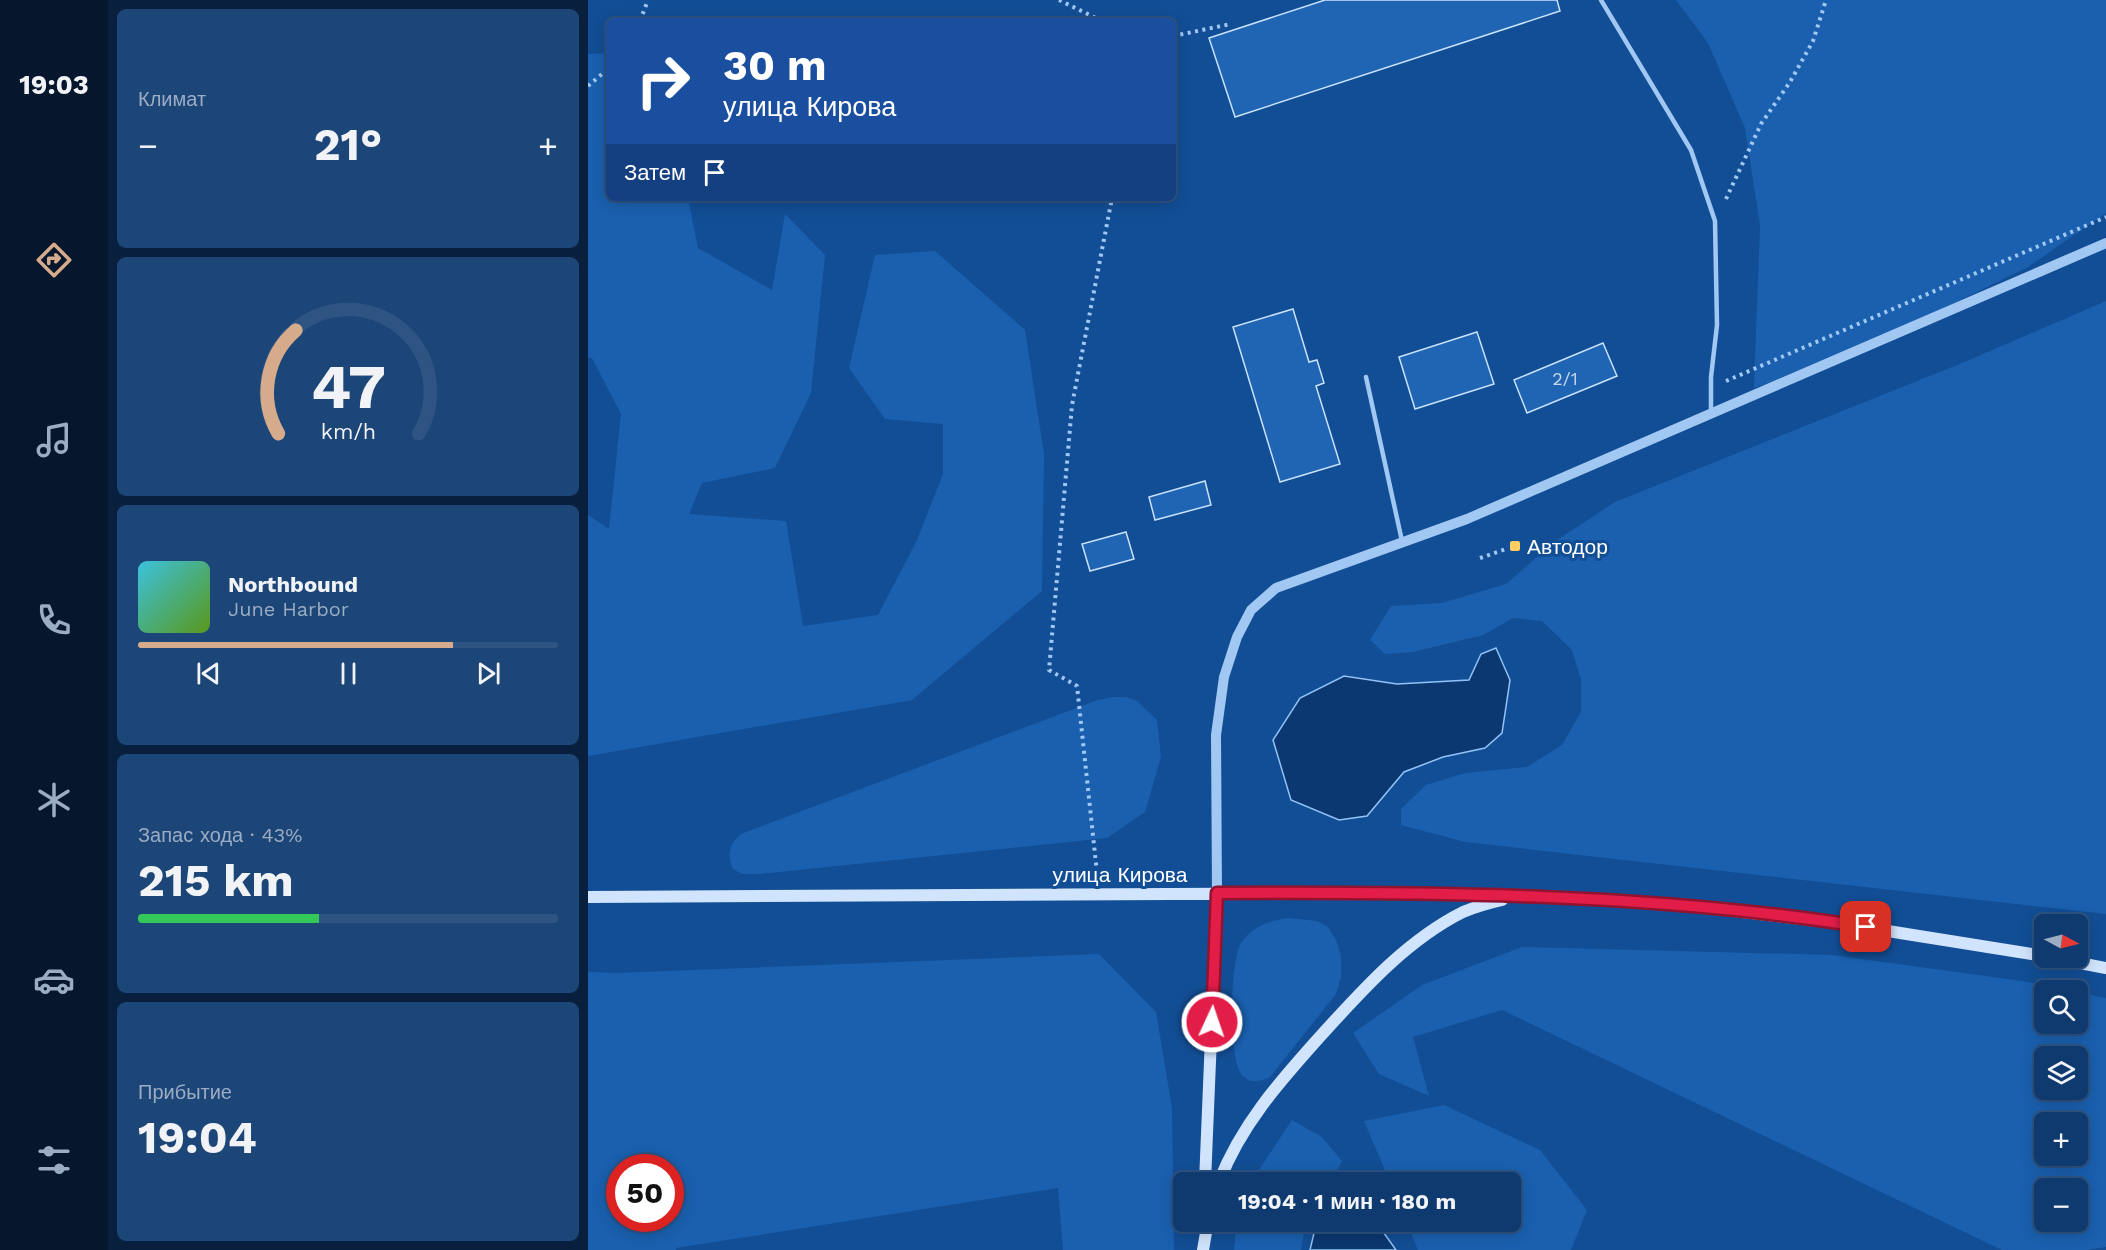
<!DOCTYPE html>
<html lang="ru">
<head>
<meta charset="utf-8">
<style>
	:root { --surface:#0e3a70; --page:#1c4578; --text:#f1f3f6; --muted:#9badc3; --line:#2e5483; --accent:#d6ab8b }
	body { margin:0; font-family:"Work Sans",sans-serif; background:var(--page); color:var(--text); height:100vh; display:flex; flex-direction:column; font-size:22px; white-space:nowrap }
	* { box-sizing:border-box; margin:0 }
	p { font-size:20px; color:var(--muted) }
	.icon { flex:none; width:33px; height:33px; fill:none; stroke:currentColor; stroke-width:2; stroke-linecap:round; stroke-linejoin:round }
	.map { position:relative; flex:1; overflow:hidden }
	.drawer { display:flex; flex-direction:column; gap:9px; padding:9px; background:#08203e; width:480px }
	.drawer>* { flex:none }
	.top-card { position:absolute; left:18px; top:18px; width:570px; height:183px; border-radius:9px; box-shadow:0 3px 15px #0003,0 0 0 2px var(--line); background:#1a4fa0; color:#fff; overflow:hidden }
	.needle { width:39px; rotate:97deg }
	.buttons { position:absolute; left:1446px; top:914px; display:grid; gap:12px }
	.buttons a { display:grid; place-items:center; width:54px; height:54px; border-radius:9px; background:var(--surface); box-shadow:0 3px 15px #0003,0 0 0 2px var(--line); font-size:30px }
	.speed { position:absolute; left:18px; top:1154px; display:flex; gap:12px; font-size:30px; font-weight:700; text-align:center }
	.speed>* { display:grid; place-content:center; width:78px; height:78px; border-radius:50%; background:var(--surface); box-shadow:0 3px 15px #0003,0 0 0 2px var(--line); line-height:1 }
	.speed .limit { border:9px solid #d22; background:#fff; color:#111 }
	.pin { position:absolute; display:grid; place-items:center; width:51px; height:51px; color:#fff; margin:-26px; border-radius:12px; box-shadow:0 3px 9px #0006 }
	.me { position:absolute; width:66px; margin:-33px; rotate:3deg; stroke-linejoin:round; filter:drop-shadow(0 0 4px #0008) }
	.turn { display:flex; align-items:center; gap:21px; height:126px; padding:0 18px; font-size:27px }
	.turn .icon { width:78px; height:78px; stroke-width:2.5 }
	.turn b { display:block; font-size:42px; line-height:51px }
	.then { display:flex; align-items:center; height:57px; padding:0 18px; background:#0003; gap:12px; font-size:22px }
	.big { font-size:45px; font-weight:700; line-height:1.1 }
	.drawer .tile { flex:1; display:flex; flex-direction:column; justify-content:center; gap:9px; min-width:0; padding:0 21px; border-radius:9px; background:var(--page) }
	.drawer .dial { align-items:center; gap:0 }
	.dial svg { height:156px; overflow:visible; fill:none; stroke:var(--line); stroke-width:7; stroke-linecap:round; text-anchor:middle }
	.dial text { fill:var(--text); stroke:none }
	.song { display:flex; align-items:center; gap:18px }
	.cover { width:72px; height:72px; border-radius:9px; background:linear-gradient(135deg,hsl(190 70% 55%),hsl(90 70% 35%)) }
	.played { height:6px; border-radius:3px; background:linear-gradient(90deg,var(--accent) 75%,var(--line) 75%) }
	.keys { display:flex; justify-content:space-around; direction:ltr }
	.heat { display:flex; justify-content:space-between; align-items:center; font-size:33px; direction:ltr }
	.charge { height:9px; border-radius:4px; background:linear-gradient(90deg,#34c759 43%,var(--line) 0) }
	.trip { position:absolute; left:585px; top:1172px; width:348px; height:60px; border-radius:9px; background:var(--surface); box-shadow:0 3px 15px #0003,0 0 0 2px var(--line); font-weight:700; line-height:60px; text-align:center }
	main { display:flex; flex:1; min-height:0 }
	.menu { display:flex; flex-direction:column; width:108px; justify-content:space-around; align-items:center; background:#06172d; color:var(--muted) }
	.menu .icon { width:42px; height:42px }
	.menu .current { color:var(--accent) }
	.menu b { font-size:27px; color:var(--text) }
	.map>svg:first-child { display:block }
	.green { fill:#1a60af; fill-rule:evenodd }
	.water { fill:#0b3871; stroke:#93c3f6; stroke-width:1.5 }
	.building { fill:#2065b4; stroke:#c8e1fd; stroke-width:1.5 }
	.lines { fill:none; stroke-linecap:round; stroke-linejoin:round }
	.path { stroke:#a1c7f3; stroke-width:4; stroke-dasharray:3 4.5; stroke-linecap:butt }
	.service { stroke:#a1c7f3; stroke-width:4.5 }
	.tertiary { stroke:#a1c7f3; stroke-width:10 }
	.secondary { stroke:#d0e4fd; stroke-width:12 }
	.route-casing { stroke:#92132f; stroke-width:15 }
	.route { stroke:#e11d48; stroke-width:10 }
	.poi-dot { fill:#ffcf63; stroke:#124e95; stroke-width:2 }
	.labels { text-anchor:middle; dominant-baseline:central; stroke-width:6; stroke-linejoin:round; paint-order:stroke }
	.number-label { font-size:18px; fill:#c7d8ec }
	.poi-label { font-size:21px; fill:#fff; stroke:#124e95; text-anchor:start }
	.street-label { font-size:21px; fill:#fff; stroke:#124e95 }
</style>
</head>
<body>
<main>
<nav class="menu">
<b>19:03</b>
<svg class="icon current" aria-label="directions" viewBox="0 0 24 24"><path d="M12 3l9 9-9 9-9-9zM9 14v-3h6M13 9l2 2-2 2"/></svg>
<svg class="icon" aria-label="music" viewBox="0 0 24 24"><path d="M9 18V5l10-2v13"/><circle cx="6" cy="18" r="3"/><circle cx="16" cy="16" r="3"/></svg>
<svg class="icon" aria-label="phone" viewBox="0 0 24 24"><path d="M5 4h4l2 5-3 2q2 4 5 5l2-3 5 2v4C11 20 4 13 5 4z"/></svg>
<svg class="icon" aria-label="climate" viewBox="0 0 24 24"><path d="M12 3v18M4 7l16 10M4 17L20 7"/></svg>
<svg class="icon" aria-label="car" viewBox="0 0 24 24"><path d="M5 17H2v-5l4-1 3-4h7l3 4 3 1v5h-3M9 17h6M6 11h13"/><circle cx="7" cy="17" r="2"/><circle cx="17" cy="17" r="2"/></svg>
<svg class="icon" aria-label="filters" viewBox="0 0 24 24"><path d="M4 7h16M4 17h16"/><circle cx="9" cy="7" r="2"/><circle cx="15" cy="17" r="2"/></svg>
</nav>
<section class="drawer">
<div class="tile"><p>Климат</p>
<div class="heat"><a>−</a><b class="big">21°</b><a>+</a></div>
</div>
<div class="tile dial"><svg viewBox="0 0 100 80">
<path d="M14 69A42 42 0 1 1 86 69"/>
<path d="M14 69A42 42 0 0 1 23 16" stroke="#d6ab8b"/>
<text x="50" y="56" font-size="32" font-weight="700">47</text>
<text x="50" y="72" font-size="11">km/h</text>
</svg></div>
<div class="tile">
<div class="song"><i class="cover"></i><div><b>Northbound</b><p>June Harbor</p></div></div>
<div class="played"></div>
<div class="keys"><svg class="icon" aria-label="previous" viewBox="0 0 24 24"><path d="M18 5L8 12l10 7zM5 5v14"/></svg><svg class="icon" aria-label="pause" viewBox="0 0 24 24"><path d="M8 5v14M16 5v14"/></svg><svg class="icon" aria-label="next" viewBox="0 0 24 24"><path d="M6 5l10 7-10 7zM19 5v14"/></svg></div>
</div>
<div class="tile"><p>Запас хода · 43%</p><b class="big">215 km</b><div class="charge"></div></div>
<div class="tile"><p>Прибытие</p><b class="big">19:04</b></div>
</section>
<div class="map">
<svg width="1518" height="1250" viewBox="0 0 1518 1250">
	<rect width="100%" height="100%" fill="#124e95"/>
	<path class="green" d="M1088,0H1518V213L1440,267L1260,355L1166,388L1172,225L1157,128L1120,43Z
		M21,53V198H100L110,248L184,290L197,214L237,255L223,393L187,468L114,483L101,514L198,521L215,626L290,615L329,540L355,474V424L297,419L261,368L287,255L347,251L437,330L456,454L454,591L324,700L0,756V515L21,529L33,414L4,358H0V54Z
		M1518,301V914L877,842L813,825V809L838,785L877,773L939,767L974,745L993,712V680L984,650L954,621L925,618L895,635L825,652L797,654L782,640L803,606L854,603L918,584L966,542L1027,502L1379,361Z
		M525,697H538L549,701L569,720L573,757L557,812L519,838L171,874H154L145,869C139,855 141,844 153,834L510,700Z
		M700,918L729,921L740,927L749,942L753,957V977L748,994L682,1077C673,1081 665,1084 656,1077C639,1065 642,961 653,943C664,926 681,921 700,918Z
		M934,947L1244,955L1434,981L1479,990H1456V1023H1490V992L1518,998V1247L1499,1250H1414L914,1010L825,1037L841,1096L791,1074L765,1033L834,985ZM1456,1056H1490V1089H1456ZM1456,1122H1490V1155H1456ZM1456,1188H1490V1221H1456Z
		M511,954L568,1012L584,1108L586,1250H475L470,1188L88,1248V1250H0V972L29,973ZM32,1167H82V1218H32Z
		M856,1105L952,1150L999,1210L983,1250H830L818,1221H922V1182H802L776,1121Z
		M704,1120L734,1137L754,1161L743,1182H663Z
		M649,1221H722L716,1232L713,1250H646Z"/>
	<path class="water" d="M908,648L922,680L914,733L897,748L855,757L816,772L779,816L751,820L703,800L685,740L712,698L756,676L809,684L881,680L893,654Z
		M734,1221H793V1229L808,1250H722L726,1233Z"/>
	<path class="building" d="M737,0H969L972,11L647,117L621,38Z
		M705,309L721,362L729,360L736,383L728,386L752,464L692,482L645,327Z
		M889,332L906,384L827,409L811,357Z
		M1015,343L1029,376L939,413L926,380Z
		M617,481L623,505L567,520L561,497Z
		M538,532L546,559L502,571L494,544Z"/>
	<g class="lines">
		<path class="path" d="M471,0L514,21
			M52,21L60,0
			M585,36L643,24
			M0,86L21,68
			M1138,199L1173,124L1202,82L1225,41L1238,0
			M1138,381L1518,217
			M892,558L927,546
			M509,873L489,686L461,670L484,405L524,198"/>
		<path class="service" d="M1013,0L1103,150L1127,221L1129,325L1123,377V413
			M778,377L814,541"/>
		<path class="tertiary" d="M629,893L628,735L636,677L649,637L663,610L688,588L879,519L1518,243"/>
		<path class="secondary" d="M0,897L783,893L951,896L1096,905L1256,924L1456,956
			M1461,957L1518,968
			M617,1182L629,893
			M631,1182C654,1122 696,1077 738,1030C778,986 821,939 875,912C887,907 901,903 914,900
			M615,1250L620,1221"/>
	</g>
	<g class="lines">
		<g class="route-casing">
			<path id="route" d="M624,1022L629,893C846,892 1064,893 1278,927"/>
		</g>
		<use href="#route" class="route"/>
	</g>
	<rect class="poi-dot" x="921" y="540" width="12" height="12" rx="3"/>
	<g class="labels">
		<g class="number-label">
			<text x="977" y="378">2/1</text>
		</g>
		<g class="poi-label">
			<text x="939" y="546">Автодор</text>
		</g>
		<g class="street-label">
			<text x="532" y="874">улица Кирова</text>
		</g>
	</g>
</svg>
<div class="buttons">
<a><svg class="needle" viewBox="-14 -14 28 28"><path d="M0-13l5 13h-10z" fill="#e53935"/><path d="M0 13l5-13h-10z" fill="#9badc3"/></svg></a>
<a><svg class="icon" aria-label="search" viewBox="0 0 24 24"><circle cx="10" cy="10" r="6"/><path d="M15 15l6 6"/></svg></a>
<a><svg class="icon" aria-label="layers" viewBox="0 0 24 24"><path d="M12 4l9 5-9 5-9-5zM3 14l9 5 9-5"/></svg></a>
<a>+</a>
<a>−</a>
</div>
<div class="speed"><div class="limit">50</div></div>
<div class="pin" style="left:1278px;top:927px;background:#d93025"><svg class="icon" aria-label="arrive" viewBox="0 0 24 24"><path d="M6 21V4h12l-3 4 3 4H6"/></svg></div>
<svg class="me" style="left:624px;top:1022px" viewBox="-20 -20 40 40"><circle r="17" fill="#e11d48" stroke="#fff" stroke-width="3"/><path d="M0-11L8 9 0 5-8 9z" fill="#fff"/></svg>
<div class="trip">19:04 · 1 мин · 180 m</div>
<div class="top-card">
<div class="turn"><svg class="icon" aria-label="right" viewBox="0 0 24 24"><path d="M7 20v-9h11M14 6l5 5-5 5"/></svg><div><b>30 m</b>улица Кирова</div></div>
<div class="then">Затем<svg class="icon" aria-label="arrive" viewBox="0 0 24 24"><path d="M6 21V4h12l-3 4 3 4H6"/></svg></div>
</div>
</div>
</main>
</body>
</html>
